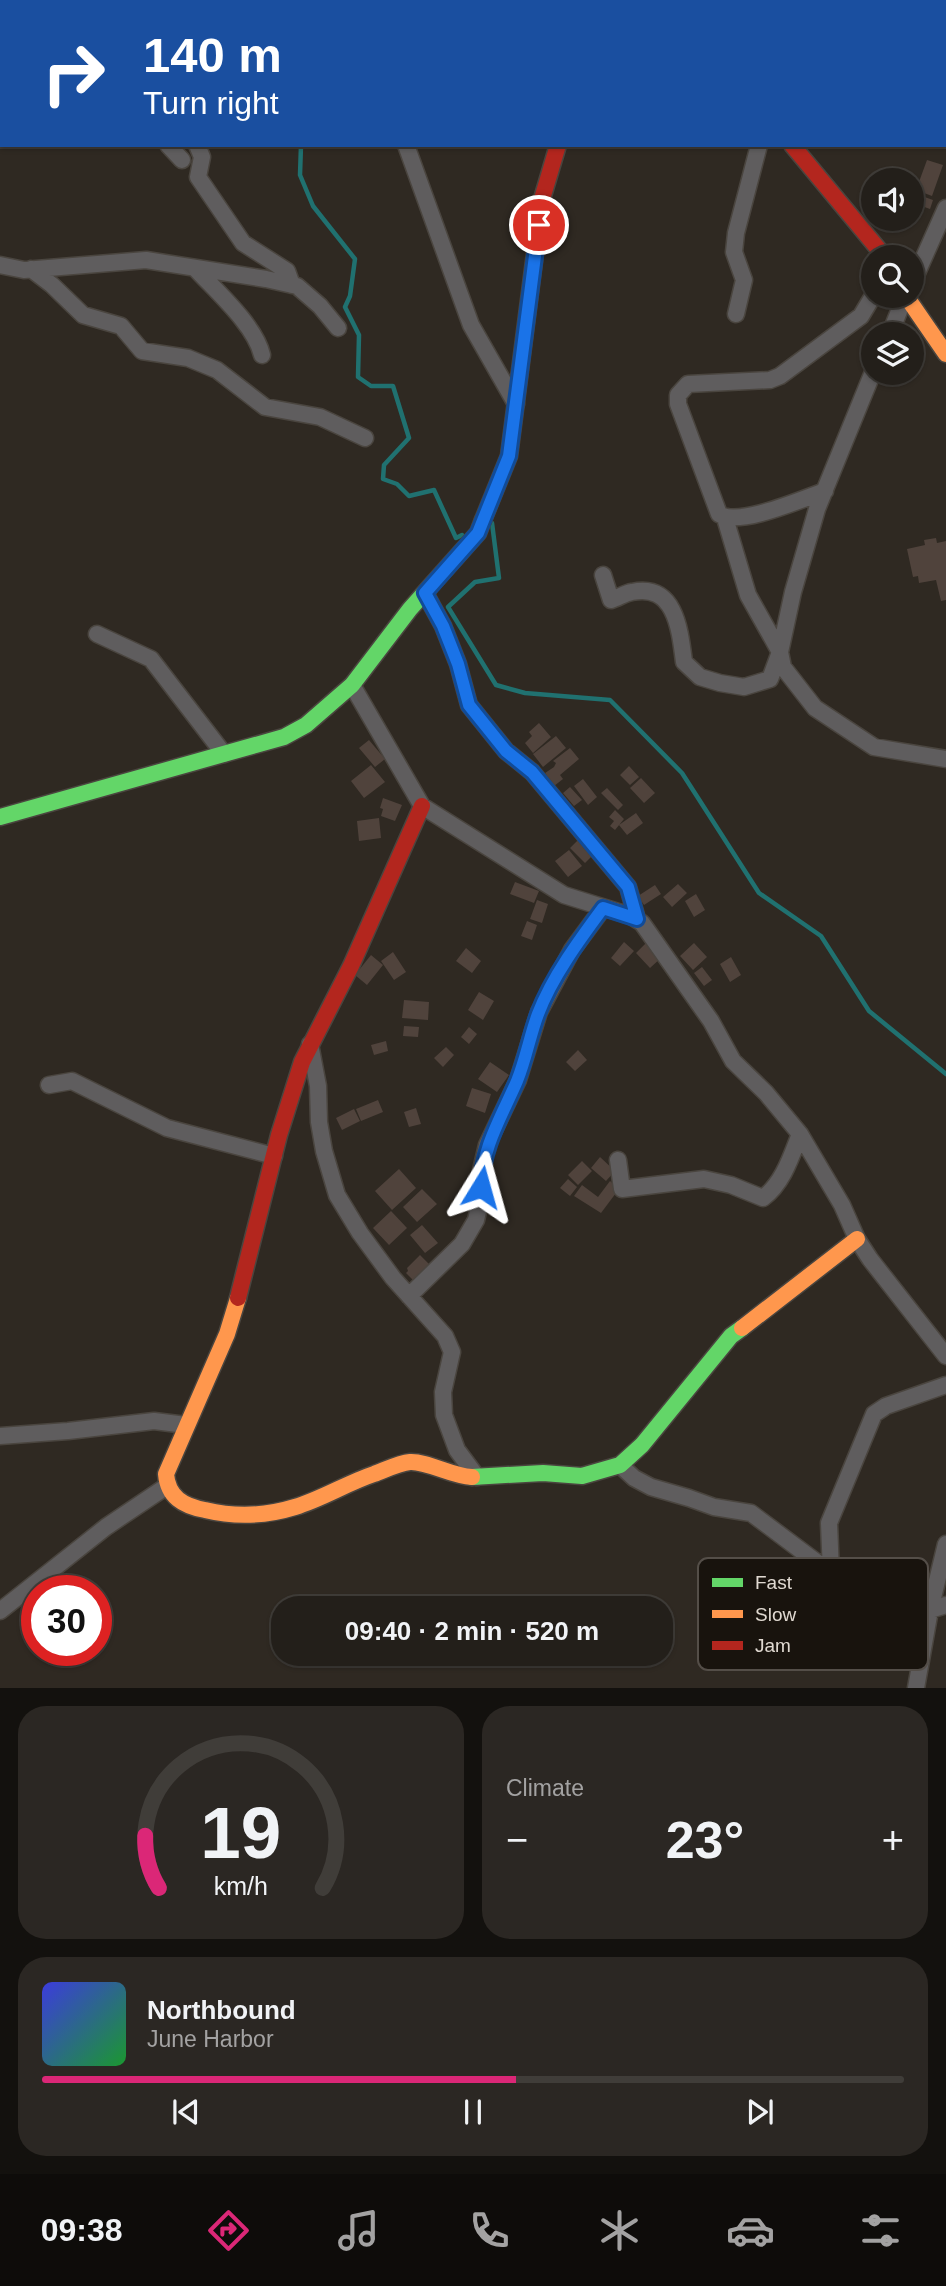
<!DOCTYPE html>
<html lang="en">
<head>
<meta charset="utf-8">
<style>
	:root { --surface:#231f1a; --page:#2b2723; --text:#f1f3f6; --muted:#a3a2a2; --line:#403d39; --accent:#db2777 }
	body { margin:0; font-family:Arial,sans-serif; background:var(--page); color:var(--text); height:100vh; display:flex; flex-direction:column; font-size:26px; white-space:nowrap }
	* { box-sizing:border-box; margin:0 }
	p { font-size:23px; color:var(--muted) }
	.icon { flex:none; width:38px; height:38px; fill:none; stroke:currentColor; stroke-width:2; stroke-linecap:round; stroke-linejoin:round }
	.map { position:relative; height:1688px; overflow:hidden }
	.sheet { display:flex; flex-direction:column; gap:18px; padding:18px; background:#13110e; flex:1 }
	.sheet>* { flex:none }
	.hud { position:absolute; left:0px; top:0px; width:947px; height:147px; box-shadow:0 2px 5px #0004,0 0 0 2px var(--line); background:#1a4fa0; color:#fff; overflow:hidden }
	.controls { position:absolute; left:861px; top:168px; display:grid; gap:14px }
	.controls a { display:grid; place-items:center; width:63px; height:63px; border-radius:50%; background:var(--surface); box-shadow:0 2px 5px #0004,0 0 0 2px var(--line); font-size:35px }
	.speed { position:absolute; left:21px; top:1575px; display:flex; gap:14px; font-size:35px; font-weight:700; text-align:center }
	.speed>* { display:grid; place-content:center; width:91px; height:91px; border-radius:50%; background:var(--surface); box-shadow:0 2px 5px #0004,0 0 0 2px var(--line); line-height:1 }
	.speed .limit { border:10px solid #d22; background:#fff; color:#111 }
	.pin { position:absolute; display:grid; place-items:center; width:60px; height:60px; color:#fff; margin:-30px; border:4px solid #fff; border-radius:50%; box-shadow:0 2px 7px #0007 }
	.me { position:absolute; width:77px; margin:-38px; rotate:8deg; stroke-linejoin:round; filter:drop-shadow(0 0 5px #0008) }
	.turn { display:flex; align-items:center; gap:24px; height:147px; padding:0 28px; font-size:32px }
	.turn .icon { width:91px; height:91px; stroke-width:2.5 }
	.turn b { display:block; font-size:49px; line-height:60px }
	.big { font-size:52px; font-weight:700; line-height:1.1 }
	.sheet .card { flex:1; display:flex; flex-direction:column; justify-content:center; gap:10px; min-width:0; padding:0 24px; border-radius:28px; background:var(--page) }
	.sheet .dial { align-items:center; gap:0 }
	.dial svg { height:182px; overflow:visible; fill:none; stroke:var(--line); stroke-width:7; stroke-linecap:round; text-anchor:middle }
	.dial text { fill:var(--text); stroke:none }
	.song { display:flex; align-items:center; gap:21px }
	.cover { width:84px; height:84px; border-radius:10px; background:linear-gradient(135deg,hsl(240 70% 55%),hsl(130 70% 35%)) }
	.played { height:7px; border-radius:4px; background:linear-gradient(90deg,var(--accent) 55%,var(--line) 55%) }
	.keys { display:flex; justify-content:space-around; direction:ltr }
	.heat { display:flex; justify-content:space-between; align-items:center; font-size:38px; direction:ltr }
	.sheet .tiles { flex:1; display:grid; gap:18px; grid-template-columns:1fr 1fr }
	.card:last-child { grid-column:span 2 }
	.trip { position:absolute; left:271px; top:1596px; width:402px; height:70px; border-radius:28px; background:var(--surface); box-shadow:0 2px 5px #0004,0 0 0 2px var(--line); font-weight:700; line-height:70px; text-align:center }
	.menu { display:flex; height:112px; justify-content:space-around; align-items:center; background:#0e0c0a; color:var(--muted) }
	.menu .icon { width:49px; height:49px }
	.menu .selected { color:var(--accent) }
	.menu b { font-size:32px; color:var(--text) }
	.map>svg:first-child { display:block }
	.lines { fill:none; stroke-linecap:round; stroke-linejoin:round }
	.stream { stroke:#207170; stroke-width:4.5 }
	.building { fill:#50433c }
	.street-casing { stroke:#4a453f; stroke-width:19 }
	.fast-casing { stroke:#4a453f; stroke-width:19 }
	.slow-casing { stroke:#4a453f; stroke-width:19 }
	.jam-casing { stroke:#4a453f; stroke-width:19 }
	.street { stroke:#5f5d5e; stroke-width:16 }
	.fast { stroke:#63d668; stroke-width:16 }
	.slow { stroke:#ff974d; stroke-width:16 }
	.jam { stroke:#b3261e; stroke-width:16 }
	.route-casing { stroke:#114b97; stroke-width:18 }
	.route { stroke:#1a73e8; stroke-width:12 }
	.key { fill:#18130d; stroke:#544e48; stroke-width:2 }
	.key-label { font-size:19px; fill:#e0d9d1 }
</style>
</head>
<body>
<div class="map">
<svg width="946" height="1688" viewBox="0 0 946 1688">
	<rect width="100%" height="100%" fill="#2f2922"/>
	<g class="lines">
		<path class="stream" d="M143,2V0
			M301,145L300,175L313,206L355,259L350,296L345,307L359,335L358,377L371,386H393L409,438L384,465L383,479L397,484L409,496L434,490L456,538L462,535
			M492,523L499,578L475,582L448,607L496,685L525,693L610,700L682,773L759,893L821,936L869,1011L946,1074"/>
	</g>
	<path class="building" d="M927,160L943,165L932,196L916,190Z
		M919,195L933,200L930,209L916,204Z
		M936,538L937,543L946,541V600L941,601L936,580L919,583L918,576L913,577L907,549L925,545L924,540Z
		M539,723L551,737L533,753L525,743L532,736L529,732Z
		M556,736L566,748L543,767L533,754Z
		M369,740L385,759L375,767L359,748Z
		M570,748L579,759L560,775L563,779L554,786L545,773L554,767L556,763L553,761Z
		M371,765L385,782L364,798L351,781Z
		M629,766L639,777L630,785L620,775Z
		M641,778L655,793L644,803L630,788Z
		M583,779L597,797L588,805L574,786Z
		M570,787L582,800L574,806L563,793Z
		M607,788L623,805L618,810L601,793Z
		M383,798L402,805L395,821L381,816L383,809L380,808Z
		M615,810L624,819L615,830L610,826L614,821L609,817Z
		M636,813L643,823L627,835L619,825Z
		M379,818L381,838L359,841L357,821Z
		M580,838L595,853L585,863L570,848Z
		M569,850L582,866L568,877L555,861Z
		M515,882L539,891L534,903L510,894Z
		M678,884L687,893L672,907L663,897Z
		M655,885L661,894L644,905L638,896Z
		M696,894L705,910L694,917L685,901Z
		M537,900L548,904L542,923L530,919Z
		M527,921L537,925L532,940L521,936Z
		M624,942L634,951L620,966L611,958Z
		M647,942L662,957L650,968L636,953Z
		M694,943L707,957L693,970L680,956Z
		M466,948L481,961L472,973L456,961Z
		M393,952L406,972L394,980L381,961Z
		M371,955L383,965L367,985L355,975Z
		M731,957L741,975L730,982L720,964Z
		M702,967L712,980L704,986L694,973Z
		M479,992L494,1001L483,1020L468,1010Z
		M404,1000L429,1002L428,1020L402,1018Z
		M404,1026L419,1027L418,1037L403,1036Z
		M469,1027L477,1034L469,1044L461,1037Z
		M386,1041L388,1051L374,1055L371,1045Z
		M446,1047L454,1055L443,1067L434,1058Z
		M578,1050L587,1060L575,1071L566,1062Z
		M490,1062L509,1075L497,1092L478,1079Z
		M472,1088L491,1094L485,1113L466,1106Z
		M378,1100L383,1112L361,1121L356,1109Z
		M416,1108L421,1124L409,1127L404,1112Z
		M354,1109L360,1121L342,1130L336,1118Z
		M600,1157L615,1171L606,1181L591,1168Z
		M582,1161L592,1171L578,1185L568,1175Z
		M399,1169L416,1188L392,1210L375,1191Z
		M568,1179L577,1187L570,1196L560,1188Z
		M610,1181L619,1189L601,1213L574,1196L582,1185L598,1197Z
		M422,1189L437,1204L417,1222L403,1207Z
		M391,1211L407,1228L389,1245L373,1228Z
		M422,1225L438,1243L425,1253L410,1235Z
		M420,1255L433,1268L417,1284L406,1273L408,1271L407,1268Z"/>
	<g class="lines">
		<g class="street-casing">
			<path id="street" d="M322,0L325,2
				M34,2V0
				M626,2L627,0
				M0,95H2
				M168,145L182,160
				M197,145L202,157L198,177L243,243L287,271L292,285
				M406,145L471,325L516,404
				M0,265L24,270L146,260L266,279L297,286L320,306L338,328
				M195,268C216,291 255,325 262,355
				M31,269L52,285L83,315L121,326L142,351L188,358L217,370L265,407L320,417L365,438
				M912,284L946,208
				M736,314L744,280L734,252L736,233L759,145
				M890,334L905,296
				M873,372L817,509L793,592L780,652L783,667L815,708L874,747L946,759
				M825,491C802,499 739,527 719,514L678,404V395L688,384L770,380L780,376L861,316L873,296
				M603,575L611,600C618,598 625,593 632,592C676,583 680,631 684,662L700,677L720,683L744,687L770,679L780,652L748,595L725,518
				M425,593L443,626L458,664L469,705L506,751L532,772L628,887L637,919
				M97,634L151,659L224,754
				M352,685L422,806L564,895L631,916L642,923L711,1021L733,1061L766,1093L800,1134L842,1205L857,1239L870,1259L946,1356
				M310,1044L318,1086L319,1122L324,1151L337,1195L360,1233L393,1278L445,1336L452,1352L443,1392L444,1415L457,1450L477,1477
				M49,1085L72,1081L167,1128L274,1156
				M618,1160L622,1189L704,1179L731,1185L763,1198C783,1183 791,1157 800,1134
				M409,1296L462,1244L476,1220L480,1203L481,1170L487,1145L518,1080L539,1012L572,950L603,908
				M0,1436L68,1431L154,1421L186,1425
				M620,1465L634,1478L651,1487L689,1498L714,1507L751,1513L831,1573L880,1593L930,1610L946,1605
				M831,1573L829,1523L874,1414L886,1406L946,1385
				M0,1611L106,1527L167,1486
				M916,1688L930,1610L946,1544"/>
		</g>
		<g class="fast-casing">
			<path id="fast" d="M0,817L284,737L306,725L352,685L410,609L478,533L483,520
				M472,1477L543,1473L582,1476L620,1465L642,1445L731,1336L742,1328"/>
		</g>
		<g class="slow-casing">
			<path id="slow" d="M661,0L663,2
				M906,296L946,354
				M238,1298L227,1334L166,1474C168,1497 183,1506 205,1510C234,1517 266,1516 295,1507C322,1499 347,1483 374,1474C385,1470 399,1463 410,1462C427,1461 451,1476 472,1477
				M742,1328L857,1239"/>
		</g>
		<g class="jam-casing">
			<path id="jam" d="M792,145L885,257
				M483,520L509,456L542,199L558,145
				M238,1298L279,1135L302,1062L351,966L422,806"/>
		</g>
		<use href="#street" class="street"/>
		<use href="#fast" class="fast"/>
		<use href="#slow" class="slow"/>
		<use href="#jam" class="jam"/>
	</g>
	<g class="lines">
		<g class="route-casing">
			<path id="route" d="M481,1187C482,1147 502,1116 517,1081C526,1059 530,1035 538,1014C552,977 580,939 603,908L637,919L628,887L532,772L506,751L469,705L458,664L443,626L425,593L478,533L509,456L539,225"/>
		</g>
		<use href="#route" class="route"/>
	</g>
	<rect x="698" y="1558" width="230" height="112" rx="10" class="key"/>
	<rect x="712" y="1578" width="31" height="9" fill="#63d668"/>
	<rect x="712" y="1610" width="31" height="8" fill="#ff974d"/>
	<rect x="712" y="1641" width="31" height="9" fill="#b3261e"/>
	<g class="key-label">
		<text x="755" y="1589">Fast</text>
		<text x="755" y="1621">Slow</text>
		<text x="755" y="1652">Jam</text>
	</g>
</svg>
<div class="controls">
<a><svg class="icon" aria-label="sound" viewBox="0 0 24 24"><path d="M4 9h4l5-4v14l-5-4H4zM17 9q2 3 0 6"/></svg></a>
<a><svg class="icon" aria-label="search" viewBox="0 0 24 24"><circle cx="10" cy="10" r="6"/><path d="M15 15l6 6"/></svg></a>
<a><svg class="icon" aria-label="layers" viewBox="0 0 24 24"><path d="M12 4l9 5-9 5-9-5zM3 14l9 5 9-5"/></svg></a>
</div>
<div class="speed"><div class="limit">30</div></div>
<div class="pin" style="left:539px;top:225px;background:#d93025"><svg class="icon" aria-label="arrive" viewBox="0 0 24 24"><path d="M6 21V4h12l-3 4 3 4H6"/></svg></div>
<svg class="me" style="left:481px;top:1187px" viewBox="-20 -20 40 40"><path d="M0-17L14 15 0 8-14 15z" fill="#1a73e8" stroke="#fff" stroke-width="4"/></svg>
<div class="trip">09:40 · 2 min · 520 m</div>
<div class="hud">
<div class="turn"><svg class="icon" aria-label="right" viewBox="0 0 24 24"><path d="M7 20v-9h11M14 6l5 5-5 5"/></svg><div><b>140 m</b>Turn right</div></div>
</div>
</div>
<section class="sheet">
<div class="tiles">
<div class="card dial"><svg viewBox="0 0 100 80">
<path d="M14 69A42 42 0 1 1 86 69"/>
<path d="M14 69A42 42 0 0 1 8 46" stroke="#db2777"/>
<text x="50" y="56" font-size="32" font-weight="700">19</text>
<text x="50" y="72" font-size="11">km/h</text>
</svg></div>
<div class="card"><p>Climate</p>
<div class="heat"><a>−</a><b class="big">23°</b><a>+</a></div>
</div>
<div class="card">
<div class="song"><i class="cover"></i><div><b>Northbound</b><p>June Harbor</p></div></div>
<div class="played"></div>
<div class="keys"><svg class="icon" aria-label="previous" viewBox="0 0 24 24"><path d="M18 5L8 12l10 7zM5 5v14"/></svg><svg class="icon" aria-label="pause" viewBox="0 0 24 24"><path d="M8 5v14M16 5v14"/></svg><svg class="icon" aria-label="next" viewBox="0 0 24 24"><path d="M6 5l10 7-10 7zM19 5v14"/></svg></div>
</div>
</div>
</section>
<nav class="menu">
<b>09:38</b>
<svg class="icon selected" aria-label="directions" viewBox="0 0 24 24"><path d="M12 3l9 9-9 9-9-9zM9 14v-3h6M13 9l2 2-2 2"/></svg>
<svg class="icon" aria-label="music" viewBox="0 0 24 24"><path d="M9 18V5l10-2v13"/><circle cx="6" cy="18" r="3"/><circle cx="16" cy="16" r="3"/></svg>
<svg class="icon" aria-label="phone" viewBox="0 0 24 24"><path d="M5 4h4l2 5-3 2q2 4 5 5l2-3 5 2v4C11 20 4 13 5 4z"/></svg>
<svg class="icon" aria-label="climate" viewBox="0 0 24 24"><path d="M12 3v18M4 7l16 10M4 17L20 7"/></svg>
<svg class="icon" aria-label="car" viewBox="0 0 24 24"><path d="M5 17H2v-5l4-1 3-4h7l3 4 3 1v5h-3M9 17h6M6 11h13"/><circle cx="7" cy="17" r="2"/><circle cx="17" cy="17" r="2"/></svg>
<svg class="icon" aria-label="filters" viewBox="0 0 24 24"><path d="M4 7h16M4 17h16"/><circle cx="9" cy="7" r="2"/><circle cx="15" cy="17" r="2"/></svg>
</nav>
</body>
</html>
